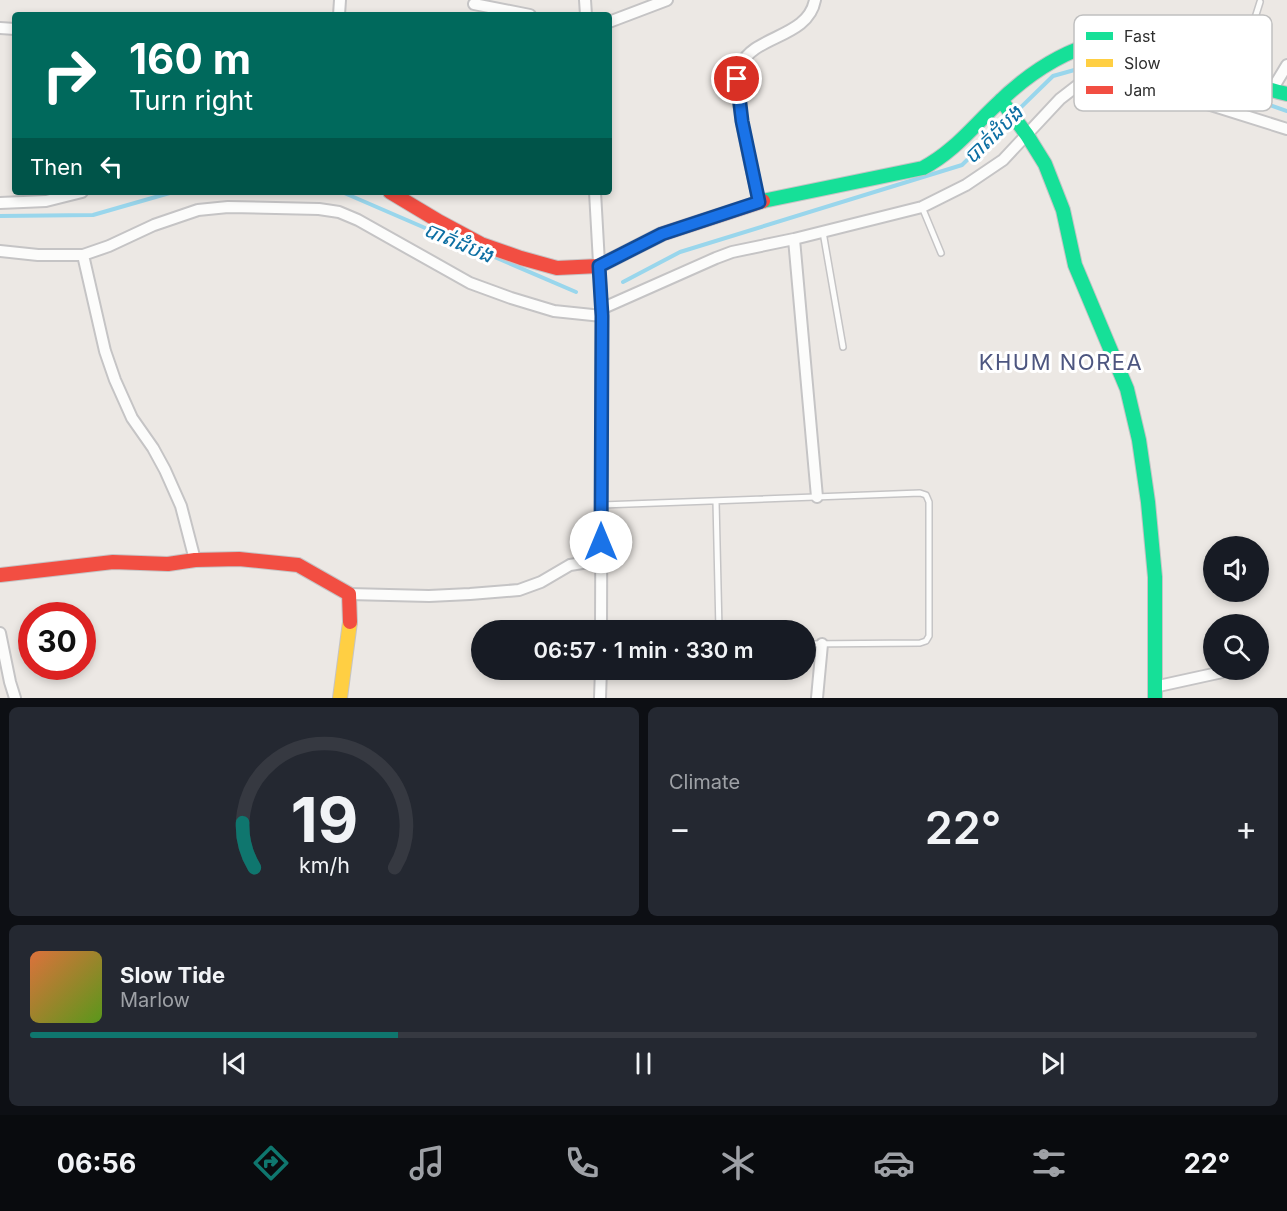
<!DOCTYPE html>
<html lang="en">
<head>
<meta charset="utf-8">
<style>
	:root { --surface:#171b24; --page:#242831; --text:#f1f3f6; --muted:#9ea1a6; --line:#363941; --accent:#0f766e }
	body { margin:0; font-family:Inter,"Noto Sans Khmer",sans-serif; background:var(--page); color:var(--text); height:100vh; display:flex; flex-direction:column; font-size:22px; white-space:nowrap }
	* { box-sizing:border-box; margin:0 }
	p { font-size:20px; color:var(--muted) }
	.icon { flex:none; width:33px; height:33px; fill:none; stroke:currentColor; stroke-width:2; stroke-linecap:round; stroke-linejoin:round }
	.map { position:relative; height:698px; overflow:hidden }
	.details { display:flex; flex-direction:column; gap:9px; padding:9px; background:#0d0f14; flex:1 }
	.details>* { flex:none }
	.hud { position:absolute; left:12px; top:12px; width:600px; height:183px; border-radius:6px; box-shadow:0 3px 9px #0003; background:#00695c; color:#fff; overflow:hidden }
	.tools { position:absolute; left:1203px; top:536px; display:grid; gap:12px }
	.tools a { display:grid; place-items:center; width:66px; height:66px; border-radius:50%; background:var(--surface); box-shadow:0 3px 9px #0003; font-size:30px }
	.speed { position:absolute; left:18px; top:602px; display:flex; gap:12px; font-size:30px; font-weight:700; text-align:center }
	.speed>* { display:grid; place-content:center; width:78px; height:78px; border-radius:50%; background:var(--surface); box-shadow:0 3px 9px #0003; line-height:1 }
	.speed .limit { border:9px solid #d22; background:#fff; color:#111 }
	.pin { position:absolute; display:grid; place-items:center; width:51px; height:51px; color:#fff; margin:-26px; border:3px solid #fff; border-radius:50%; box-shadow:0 2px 6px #0007 }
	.me { position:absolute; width:66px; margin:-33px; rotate:0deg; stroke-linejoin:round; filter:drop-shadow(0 0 4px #0008) }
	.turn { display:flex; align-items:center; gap:21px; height:126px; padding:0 18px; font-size:27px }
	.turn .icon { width:78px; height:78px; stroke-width:2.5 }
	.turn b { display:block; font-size:42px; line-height:51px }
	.then { display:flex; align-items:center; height:57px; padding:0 18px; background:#0003; gap:12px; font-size:22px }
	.big { font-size:45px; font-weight:600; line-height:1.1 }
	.details .widget { flex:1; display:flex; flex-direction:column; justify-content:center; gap:9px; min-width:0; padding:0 21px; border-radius:9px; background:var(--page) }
	.details .dial { align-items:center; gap:0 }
	.dial svg { height:156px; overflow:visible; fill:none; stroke:var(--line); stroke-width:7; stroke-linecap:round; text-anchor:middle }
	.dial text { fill:var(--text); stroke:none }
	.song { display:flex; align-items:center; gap:18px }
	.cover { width:72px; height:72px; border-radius:9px; background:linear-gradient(135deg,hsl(20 70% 55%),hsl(90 70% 35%)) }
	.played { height:6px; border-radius:3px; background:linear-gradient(90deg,var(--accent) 30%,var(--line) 30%) }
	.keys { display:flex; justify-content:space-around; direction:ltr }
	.heat { display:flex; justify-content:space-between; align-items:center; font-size:33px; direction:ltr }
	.details .tiles { flex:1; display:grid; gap:9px; grid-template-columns:1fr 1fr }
	.widget:last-child { grid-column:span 2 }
	.trip { position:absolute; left:471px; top:620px; width:345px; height:60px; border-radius:30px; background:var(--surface); box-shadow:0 3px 9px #0003; font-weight:600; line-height:60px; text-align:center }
	.dock { display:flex; height:96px; justify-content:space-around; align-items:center; background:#090b0e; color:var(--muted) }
	.dock .icon { width:42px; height:42px }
	.dock .on { color:var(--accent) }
	.dock b { font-size:27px; color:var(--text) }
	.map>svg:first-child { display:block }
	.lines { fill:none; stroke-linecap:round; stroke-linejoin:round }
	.stream { stroke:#99d6ec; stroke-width:4 }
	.lane-casing { stroke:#c5c4c5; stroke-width:8 }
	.street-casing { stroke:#c5c4c5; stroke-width:14 }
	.fast-casing { stroke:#c5c4c5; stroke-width:16 }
	.slow-casing { stroke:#c5c4c5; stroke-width:16 }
	.jam-casing { stroke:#c5c4c5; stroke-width:16 }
	.lane { stroke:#fcfcfb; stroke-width:5 }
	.street { stroke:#fcfcfb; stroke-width:10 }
	.fast { stroke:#16e098; stroke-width:14 }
	.slow { stroke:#ffcf43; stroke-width:14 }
	.jam { stroke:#f24e42; stroke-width:14 }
	.route-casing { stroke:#114b97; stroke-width:15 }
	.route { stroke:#1a73e8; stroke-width:10 }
	.labels { text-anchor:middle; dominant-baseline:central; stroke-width:6; stroke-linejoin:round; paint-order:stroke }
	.water-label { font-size:21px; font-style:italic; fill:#0d6fa3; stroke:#fff }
	.quarter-label { font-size:22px; letter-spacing:1.5px; fill:#4d5680; stroke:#fff }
	.key { fill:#fff; stroke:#c0c0c0; stroke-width:1.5 }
	.key-label { font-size:16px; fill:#2e2e2e }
</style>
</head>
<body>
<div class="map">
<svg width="1287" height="698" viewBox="0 0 1287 698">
	<rect width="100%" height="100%" fill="#ece8e4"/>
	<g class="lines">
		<path class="stream" d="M1016,112L1053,76L1135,53L1203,82L1287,111
			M342,192L476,250
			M0,216L93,215L173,192
			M483,252L576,292
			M623,282L680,252L962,165L1011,117"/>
		<g class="lane-casing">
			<path id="lane" d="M1237,75L1260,2
				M922,207L941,253
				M823,232L843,347
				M716,501L719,630
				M602,505L920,493L926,495L929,502V636L926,641L920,643L806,644"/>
		</g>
		<g class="street-casing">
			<path id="street" d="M585,0L586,15
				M474,4L530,15
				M339,15L340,0
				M609,22L667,0
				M0,28L15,29
				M1272,90L1287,65
				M595,192L602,316L601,630
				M759,202C753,173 730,89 741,65C754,35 808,38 815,0
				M0,203L46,201L82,192
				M794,239L817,497
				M0,251L38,255H83L109,246L154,225L198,210L228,207L319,209L339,212L358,220L470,283L511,298L554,311L602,316
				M83,255L105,351L115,380L132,418L153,448L165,470L181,506L195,560
				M601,309L716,258L732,252L794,239L922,207L966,185L1003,160L1060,99L1091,75L1130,65L1142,68L1198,101L1287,129
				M349,594L429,596L470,594L519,590L541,582L570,565L601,560
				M0,633L10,682L15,698
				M1154,687L1236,669
				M600,698L601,669
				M817,698L822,644"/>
		</g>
		<g class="fast-casing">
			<path id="fast" d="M1001,100L1027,135L1045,164L1063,210L1075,265L1127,389L1139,440L1148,502L1155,577V698
				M763,201L923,168C953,152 971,129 995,106C1025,76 1058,53 1099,42C1118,37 1137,34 1157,39C1186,46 1209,63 1235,76C1252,84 1269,90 1287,94"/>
		</g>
		<g class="slow-casing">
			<path id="slow" d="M340,698L350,622"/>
		</g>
		<g class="jam-casing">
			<path id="jam" d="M390,192L440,222L481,244L521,258L557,268L599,266L662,234L763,201
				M0,575L113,562L168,564L195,560L239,559L298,565L349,594L350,622"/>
		</g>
		<use href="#lane" class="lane"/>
		<use href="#street" class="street"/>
		<use href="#fast" class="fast"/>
		<use href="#slow" class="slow"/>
		<use href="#jam" class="jam"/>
	</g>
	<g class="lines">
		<g class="route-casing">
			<path id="route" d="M601,542L602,316L599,266L662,234L759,202L742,121L737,79"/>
		</g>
		<use href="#route" class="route"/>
	</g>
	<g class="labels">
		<g class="water-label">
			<text transform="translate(993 134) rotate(-44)">បាត់ដំបង</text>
			<text transform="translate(459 242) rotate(23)">បាត់ដំបង</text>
		</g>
		<g class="quarter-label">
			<text x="1061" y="362">KHUM NOREA</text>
		</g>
	</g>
	<rect x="1074" y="15" width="198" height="96" rx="9" class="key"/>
	<rect x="1086" y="32" width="27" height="8" fill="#16e098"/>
	<rect x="1086" y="59" width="27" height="8" fill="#ffcf43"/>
	<rect x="1086" y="86" width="27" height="8" fill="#f24e42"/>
	<g class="key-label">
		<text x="1124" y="42">Fast</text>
		<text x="1124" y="69">Slow</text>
		<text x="1124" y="96">Jam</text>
	</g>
</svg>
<div class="tools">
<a><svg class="icon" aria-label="sound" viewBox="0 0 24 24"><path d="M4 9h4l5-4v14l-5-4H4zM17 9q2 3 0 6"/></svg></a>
<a><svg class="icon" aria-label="search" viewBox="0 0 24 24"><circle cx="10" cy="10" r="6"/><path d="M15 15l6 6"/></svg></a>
</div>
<div class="speed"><div class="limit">30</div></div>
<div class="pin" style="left:737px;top:79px;background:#d93025"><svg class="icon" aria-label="arrive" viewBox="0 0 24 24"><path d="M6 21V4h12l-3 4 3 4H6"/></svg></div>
<svg class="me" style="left:601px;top:542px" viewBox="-20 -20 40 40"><circle r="19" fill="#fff"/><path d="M0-13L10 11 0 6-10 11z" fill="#1a73e8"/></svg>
<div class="trip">06:57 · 1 min · 330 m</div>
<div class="hud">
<div class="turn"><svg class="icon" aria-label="right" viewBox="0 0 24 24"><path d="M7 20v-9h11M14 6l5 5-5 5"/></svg><div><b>160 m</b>Turn right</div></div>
<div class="then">Then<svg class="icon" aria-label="left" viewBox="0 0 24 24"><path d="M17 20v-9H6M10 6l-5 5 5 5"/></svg></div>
</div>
</div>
<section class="details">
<div class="tiles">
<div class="widget dial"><svg viewBox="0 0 100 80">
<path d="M14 69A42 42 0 1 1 86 69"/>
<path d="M14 69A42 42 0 0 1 8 46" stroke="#0f766e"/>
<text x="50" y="56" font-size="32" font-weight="700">19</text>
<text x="50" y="72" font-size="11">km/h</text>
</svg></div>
<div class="widget"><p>Climate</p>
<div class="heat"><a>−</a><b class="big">22°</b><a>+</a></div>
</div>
<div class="widget">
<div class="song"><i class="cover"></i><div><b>Slow Tide</b><p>Marlow</p></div></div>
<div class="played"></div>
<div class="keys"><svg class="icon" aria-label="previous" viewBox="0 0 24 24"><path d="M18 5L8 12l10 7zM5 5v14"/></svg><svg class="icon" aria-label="pause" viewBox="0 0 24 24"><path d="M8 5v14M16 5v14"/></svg><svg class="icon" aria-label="next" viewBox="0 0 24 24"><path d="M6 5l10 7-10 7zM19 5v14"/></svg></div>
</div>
</div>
</section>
<nav class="dock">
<b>06:56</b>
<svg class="icon on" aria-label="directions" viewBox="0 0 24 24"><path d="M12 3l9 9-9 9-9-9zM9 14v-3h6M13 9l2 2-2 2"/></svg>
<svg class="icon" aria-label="music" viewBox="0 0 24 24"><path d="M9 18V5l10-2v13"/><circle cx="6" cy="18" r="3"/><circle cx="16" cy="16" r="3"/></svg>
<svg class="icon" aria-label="phone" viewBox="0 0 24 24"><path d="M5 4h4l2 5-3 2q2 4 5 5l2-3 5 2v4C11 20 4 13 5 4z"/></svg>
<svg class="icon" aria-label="climate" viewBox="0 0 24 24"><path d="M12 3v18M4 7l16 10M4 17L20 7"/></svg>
<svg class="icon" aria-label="car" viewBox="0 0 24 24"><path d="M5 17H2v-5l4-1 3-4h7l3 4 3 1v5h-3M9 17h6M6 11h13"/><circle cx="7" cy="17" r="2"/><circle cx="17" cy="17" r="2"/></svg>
<svg class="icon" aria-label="filters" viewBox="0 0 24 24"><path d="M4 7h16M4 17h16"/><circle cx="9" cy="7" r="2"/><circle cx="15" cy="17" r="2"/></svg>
<b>22°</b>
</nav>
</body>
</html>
